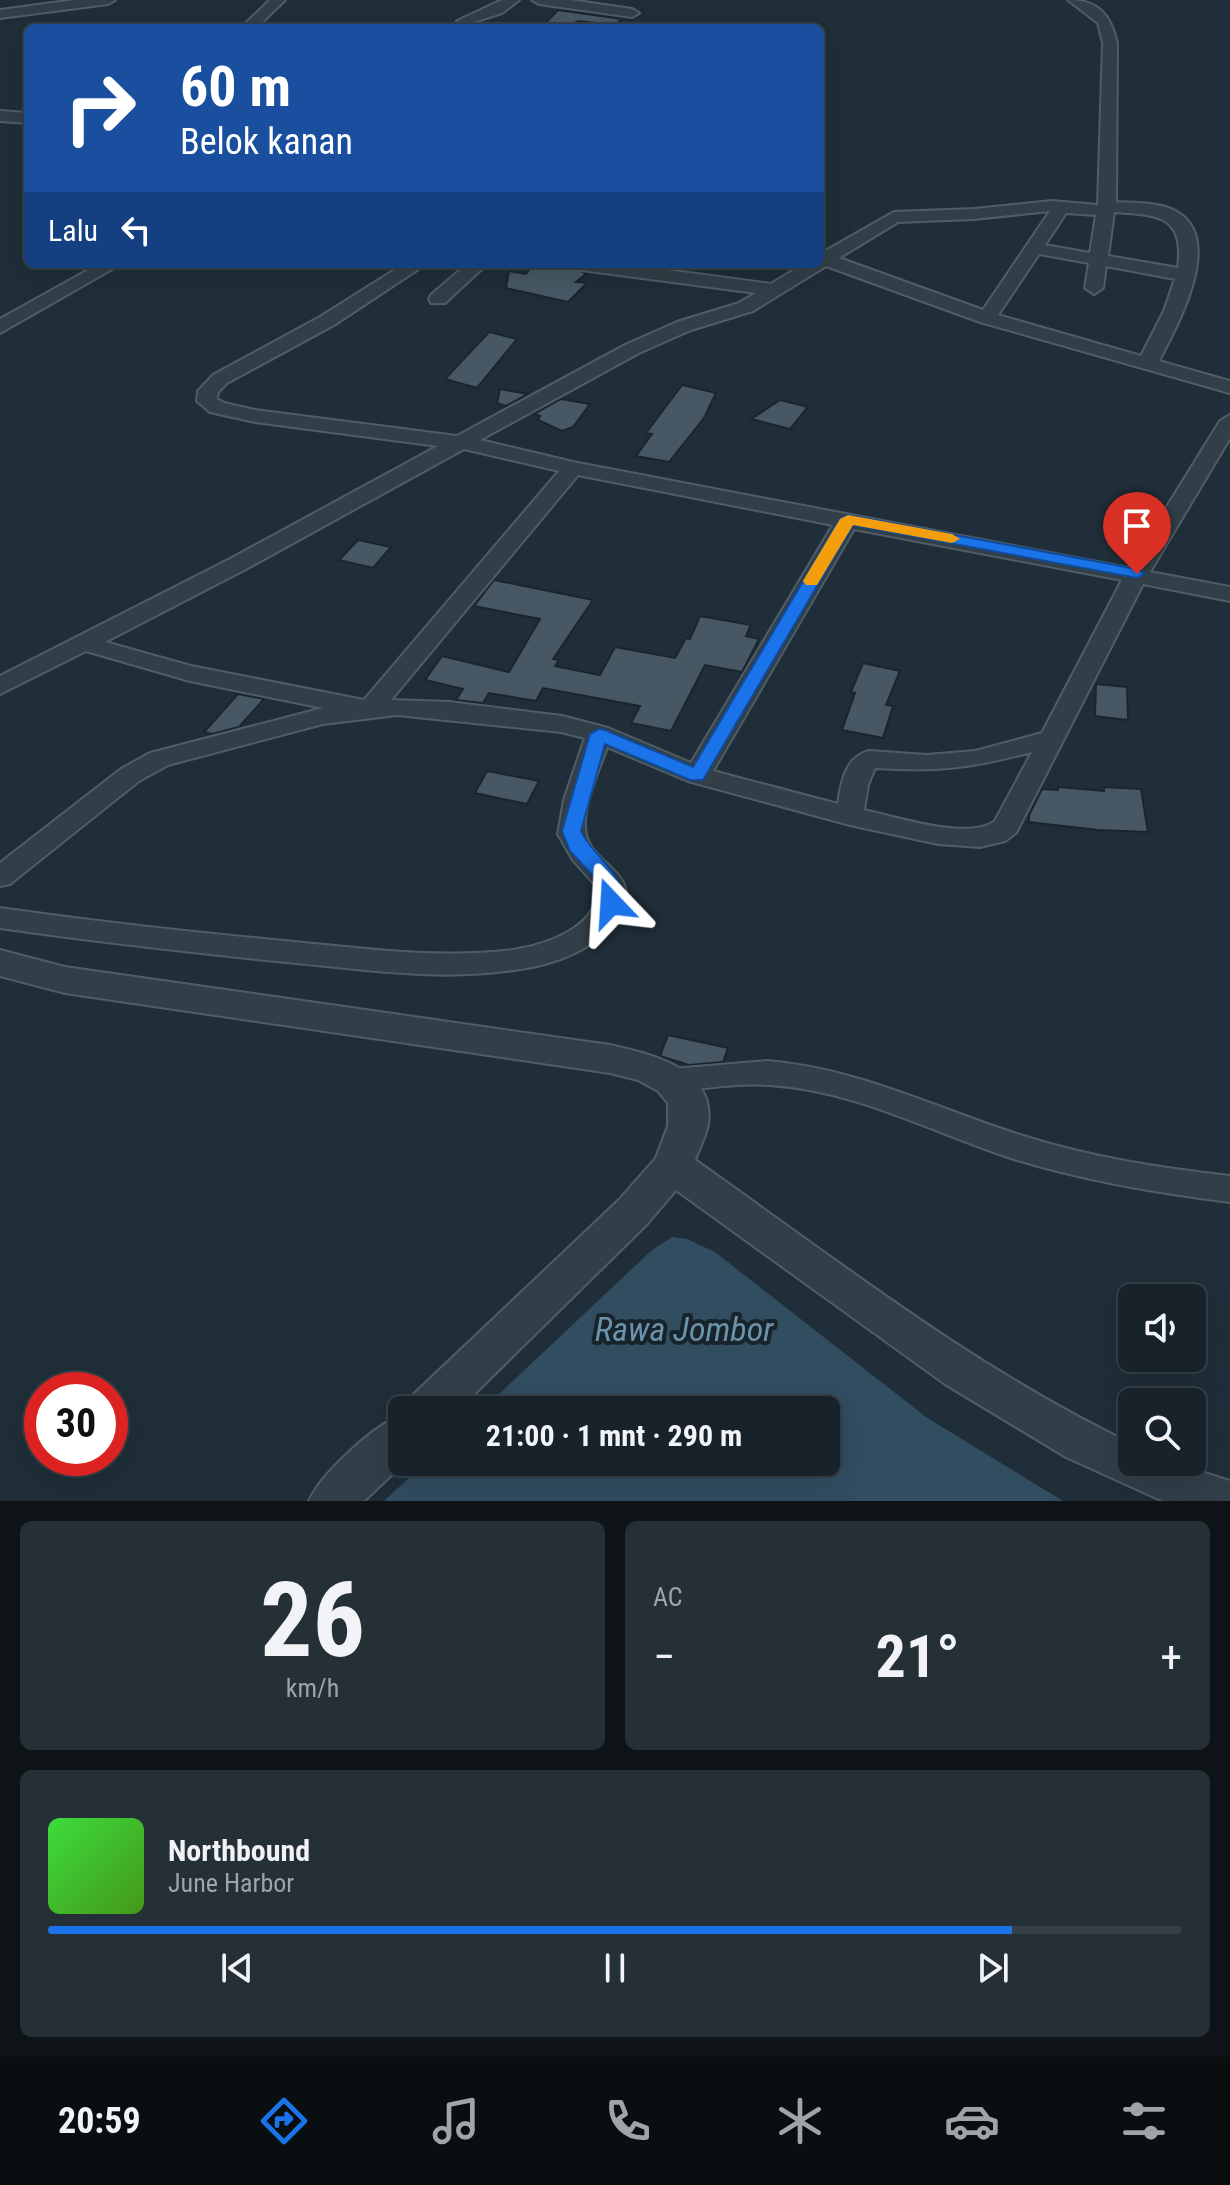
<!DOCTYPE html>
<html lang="id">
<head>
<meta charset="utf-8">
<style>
	:root { --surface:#17222a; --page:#242f36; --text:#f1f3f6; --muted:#9ea4a8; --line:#363f47; --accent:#1a73e8 }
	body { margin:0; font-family:"Roboto Condensed",sans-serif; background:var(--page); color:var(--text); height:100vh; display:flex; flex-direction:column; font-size:30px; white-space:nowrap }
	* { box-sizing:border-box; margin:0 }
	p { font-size:26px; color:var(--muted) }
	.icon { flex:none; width:44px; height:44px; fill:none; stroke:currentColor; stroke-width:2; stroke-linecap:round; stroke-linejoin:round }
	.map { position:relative; height:1501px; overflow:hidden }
	.side { display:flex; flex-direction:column; gap:20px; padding:20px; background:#0d1317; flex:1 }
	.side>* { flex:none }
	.hud { position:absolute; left:24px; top:24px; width:800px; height:244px; border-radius:12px; box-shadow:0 8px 32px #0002,0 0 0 2px var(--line); background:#1a4fa0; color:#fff; overflow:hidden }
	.controls { position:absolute; left:1118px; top:1284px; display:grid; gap:16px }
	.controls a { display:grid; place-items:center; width:88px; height:88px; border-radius:12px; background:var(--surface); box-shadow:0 8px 32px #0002,0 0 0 2px var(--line); font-size:40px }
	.speed { position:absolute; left:24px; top:1372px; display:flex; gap:16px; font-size:40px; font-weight:700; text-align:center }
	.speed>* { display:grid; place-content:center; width:104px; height:104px; border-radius:50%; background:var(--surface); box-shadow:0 8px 32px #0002,0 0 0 2px var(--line); line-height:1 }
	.speed .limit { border:12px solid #d22; background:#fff; color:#111 }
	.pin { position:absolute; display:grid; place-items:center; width:68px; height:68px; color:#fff; margin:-82px -34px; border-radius:50% 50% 50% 0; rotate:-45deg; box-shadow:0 0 8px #0007 }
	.pin .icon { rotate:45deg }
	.me { position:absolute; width:88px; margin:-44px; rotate:340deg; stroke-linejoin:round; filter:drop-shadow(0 0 6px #0008) }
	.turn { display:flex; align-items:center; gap:28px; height:168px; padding:0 24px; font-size:36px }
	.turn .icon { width:104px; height:104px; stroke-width:2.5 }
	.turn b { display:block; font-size:56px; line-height:68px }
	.then { display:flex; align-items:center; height:76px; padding:0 24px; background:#0003; gap:16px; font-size:30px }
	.big { font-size:60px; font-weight:700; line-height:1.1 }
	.side .widget { flex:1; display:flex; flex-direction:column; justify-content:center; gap:12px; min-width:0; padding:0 28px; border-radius:12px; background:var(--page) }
	.side .dial { align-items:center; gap:0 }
	.dial b { font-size:104px; line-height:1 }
	.song { display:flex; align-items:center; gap:24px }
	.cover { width:96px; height:96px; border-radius:12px; background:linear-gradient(135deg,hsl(120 70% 55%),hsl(100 70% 35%)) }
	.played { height:8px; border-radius:4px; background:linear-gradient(90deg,var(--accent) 85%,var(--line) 85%) }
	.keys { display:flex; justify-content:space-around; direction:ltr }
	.heat { display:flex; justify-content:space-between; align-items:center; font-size:44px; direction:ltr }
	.side .tiles { flex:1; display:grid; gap:20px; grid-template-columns:1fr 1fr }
	.widget:last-child { grid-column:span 2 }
	.trip { position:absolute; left:388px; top:1396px; width:452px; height:80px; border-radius:12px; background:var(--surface); box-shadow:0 8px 32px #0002,0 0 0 2px var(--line); font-weight:700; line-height:80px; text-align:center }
	.tab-bar { display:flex; height:128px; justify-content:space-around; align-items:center; background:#090e11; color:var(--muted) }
	.tab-bar .icon { width:56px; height:56px }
	.tab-bar .current { color:var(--accent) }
	.tab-bar b { font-size:36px; color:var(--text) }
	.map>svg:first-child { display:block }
	.water { fill:#314d60 }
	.building { fill:#475864; stroke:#1a262e; stroke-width:2 }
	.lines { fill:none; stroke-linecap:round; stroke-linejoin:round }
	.minor-casing { stroke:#505d66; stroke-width:4 }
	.tertiary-casing { stroke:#505d66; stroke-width:4 }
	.minor { fill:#323f48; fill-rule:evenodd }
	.tertiary { fill:#323f48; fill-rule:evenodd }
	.route { fill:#1a73e8; stroke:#114b97; stroke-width:2 }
	.slow { fill:#f59e0b }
	.labels { text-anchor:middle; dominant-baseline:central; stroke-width:8; stroke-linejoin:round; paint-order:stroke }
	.near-water-label { font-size:34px; font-style:italic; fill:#6b92aa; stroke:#18242c }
</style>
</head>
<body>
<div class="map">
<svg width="1230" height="1501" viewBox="0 0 1230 1501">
	<rect width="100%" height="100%" fill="#1f2e38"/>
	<path class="water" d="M672,1237L687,1239L715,1252L926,1417L1063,1501H384L426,1462H826V1410H482L652,1250Z"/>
	<path class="building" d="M558,10L622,19L615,25L578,21L565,28H541Z
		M534,264H569L586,274L576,282L587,283L568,302L506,288L509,271L526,274Z
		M489,332L517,339L477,388L445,379Z
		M682,385L716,393L704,418L669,462L636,456L652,434L646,433Z
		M500,389L528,394L506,406L497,403Z
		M561,399L590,404L573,427L562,431L538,420L540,416L534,414Z
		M780,400L808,407L790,429L751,419Z
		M358,540L391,547L373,568L339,560Z
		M494,580L593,600L553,659L559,660L555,666L600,675L615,647L675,658L686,638L690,639L700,616L751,625L746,636L759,639L742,672L705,665L671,731L631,723L640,706L543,688L536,701L489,693L483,703L456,700L463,689L425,680L442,656L509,672L540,619L474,606Z
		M863,663L900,671L886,705L893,706L883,738L842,730L855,693L851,692Z
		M1096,684L1127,687L1128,720L1095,716Z
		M238,694L264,699L239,727L212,734L204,732Z
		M487,771L539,781L527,804L475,793Z
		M1058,787L1104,791V787L1141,789L1148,832L1098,830L1029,822V815L1042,789L1058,790Z
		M668,1035L728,1048L723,1062L689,1065L660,1056Z"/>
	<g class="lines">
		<g class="minor-casing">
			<path id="minor" d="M75,0H115L108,4L0,18V10Z
				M270,0H285L256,28H241Z
				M502,0H519L502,13L464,25L457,21Z
				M532,0H570L632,9L639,13L632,17L539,4Z
				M1068,0C1098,0 1111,15 1117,43L1116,202C1135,203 1160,202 1177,212C1225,240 1177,326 1159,361L1230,381V393L980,322L826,266L753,311L691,330L639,353L480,440L573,462L1129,568L1220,421L1230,415V438L1150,572L1230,587V601L1143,584L1016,833L1005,841L980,847L938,844L850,825L688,781L607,747C599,771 580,809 586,835C593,865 641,873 621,911C601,949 554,965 514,970C441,981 368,970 296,963C197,953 98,942 0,928V908C98,922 197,933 295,942C367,949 441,959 513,950C545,945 601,927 597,887L573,860L558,834L564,800L585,738L561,732L397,715L323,724L168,765L139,781L10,884L0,886V863L121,769L150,753L323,708L190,681L86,651L0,694V676L230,559L438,446L255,422L210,412L197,401L198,391L213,375L320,317L404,264H426L334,325L227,383L218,392L217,399L224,403L255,410L457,436L625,345L677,322L739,303L756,293L581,270L572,264H622L771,284L804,264H820V254L894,212L974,209L1052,201L1098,205L1103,43L1098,23ZM1050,211L983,310L839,258L898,222L974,219ZM1114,212C1158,215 1185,215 1178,268L1108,256ZM1066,213L1096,215L1090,253L1045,245ZM1039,254L1089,263L1085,288L1094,294L1103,288L1106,266L1175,279L1164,311L1141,356L998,315ZM464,449L559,471L364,700L191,666L105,642L246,569ZM578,475L833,525L691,763L608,728L562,716L449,702L391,700ZM854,529L1122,580L1042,733L975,751L927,755L869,751C845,757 841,783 838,804L713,771ZM1032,752L995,821C969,841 896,817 864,810L868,785L875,768C938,772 971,768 1032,752Z
				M0,111L28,113V123L0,121Z
				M99,264H121L0,333V319Z
				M467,264H487L445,303H431L429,299L431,295Z
				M767,1061C857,1068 935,1108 1020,1135C1088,1157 1159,1168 1230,1176V1202C1157,1193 1085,1181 1014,1159C933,1133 856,1090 769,1085C737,1083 704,1088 672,1093L661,1089L656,1081L661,1073L672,1069Z"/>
		</g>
		<g class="tertiary-casing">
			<path id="tertiary" d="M0,950L65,967L610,1045C650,1054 716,1068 708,1124C706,1136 699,1149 695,1160C837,1260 975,1369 1132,1444V1462H1171L1230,1481V1501H1163L1066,1457L945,1384L676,1190L647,1224L458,1410H406L412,1396L619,1200L656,1158L668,1126V1103L658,1091L638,1080L610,1073L65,993L0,976Z
				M402,1415V1462H405L364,1501H309C321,1474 374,1425 402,1415Z"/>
		</g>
		<use href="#minor" class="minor"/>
		<use href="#tertiary" class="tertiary"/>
	</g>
	<path class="route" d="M848,515L1137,569L1145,574L1137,578L853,525L703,780H690L605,744L581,831C591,856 634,878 618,907H604L600,883L570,851L562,831L590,734L599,729L605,730L693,767L840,519Z"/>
	<path class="slow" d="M848,515L952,534L960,539L952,543L853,525L817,585H806L803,581L840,519Z"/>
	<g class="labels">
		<g class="near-water-label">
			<text x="684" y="1329">Rawa Jombor</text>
		</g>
	</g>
</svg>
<div class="controls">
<a><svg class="icon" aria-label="sound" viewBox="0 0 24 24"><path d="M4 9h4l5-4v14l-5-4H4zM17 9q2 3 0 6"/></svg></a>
<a><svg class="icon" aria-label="search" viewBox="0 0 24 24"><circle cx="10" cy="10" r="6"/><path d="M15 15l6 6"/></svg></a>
</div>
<div class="speed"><div class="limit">30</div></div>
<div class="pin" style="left:1137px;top:574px;background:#d93025"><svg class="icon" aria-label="arrive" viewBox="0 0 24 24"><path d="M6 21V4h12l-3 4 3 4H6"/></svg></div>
<svg class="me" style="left:611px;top:903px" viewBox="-20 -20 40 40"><path d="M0-17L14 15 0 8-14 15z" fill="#1a73e8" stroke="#fff" stroke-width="4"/></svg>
<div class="trip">21:00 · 1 mnt · 290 m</div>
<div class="hud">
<div class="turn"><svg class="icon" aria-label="right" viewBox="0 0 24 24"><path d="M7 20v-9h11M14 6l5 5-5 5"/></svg><div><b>60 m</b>Belok kanan</div></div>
<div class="then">Lalu<svg class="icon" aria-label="left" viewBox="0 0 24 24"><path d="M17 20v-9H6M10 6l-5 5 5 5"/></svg></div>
</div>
</div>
<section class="side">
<div class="tiles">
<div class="widget dial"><b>26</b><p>km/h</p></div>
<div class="widget"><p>AC</p>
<div class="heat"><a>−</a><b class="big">21°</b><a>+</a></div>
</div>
<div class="widget">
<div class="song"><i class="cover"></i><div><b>Northbound</b><p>June Harbor</p></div></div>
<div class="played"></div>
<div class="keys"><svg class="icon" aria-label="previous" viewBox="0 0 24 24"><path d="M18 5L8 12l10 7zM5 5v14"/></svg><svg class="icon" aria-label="pause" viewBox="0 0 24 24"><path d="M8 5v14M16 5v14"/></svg><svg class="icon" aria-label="next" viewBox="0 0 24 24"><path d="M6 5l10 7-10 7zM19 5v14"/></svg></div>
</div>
</div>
</section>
<nav class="tab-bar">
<b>20:59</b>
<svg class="icon current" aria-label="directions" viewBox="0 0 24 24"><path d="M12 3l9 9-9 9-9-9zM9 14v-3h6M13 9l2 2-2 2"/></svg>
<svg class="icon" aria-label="music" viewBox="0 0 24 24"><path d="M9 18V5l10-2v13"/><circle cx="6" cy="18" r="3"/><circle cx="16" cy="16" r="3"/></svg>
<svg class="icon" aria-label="phone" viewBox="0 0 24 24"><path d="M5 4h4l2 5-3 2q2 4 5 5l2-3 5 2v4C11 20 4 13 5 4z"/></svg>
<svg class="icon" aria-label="climate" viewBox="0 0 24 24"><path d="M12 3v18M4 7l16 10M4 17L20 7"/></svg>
<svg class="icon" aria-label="car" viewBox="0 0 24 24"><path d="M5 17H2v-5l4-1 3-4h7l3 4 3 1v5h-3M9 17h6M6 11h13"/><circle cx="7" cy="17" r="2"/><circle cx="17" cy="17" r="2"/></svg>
<svg class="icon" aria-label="filters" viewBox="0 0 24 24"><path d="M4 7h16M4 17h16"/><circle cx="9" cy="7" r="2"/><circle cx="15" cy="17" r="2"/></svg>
</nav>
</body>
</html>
